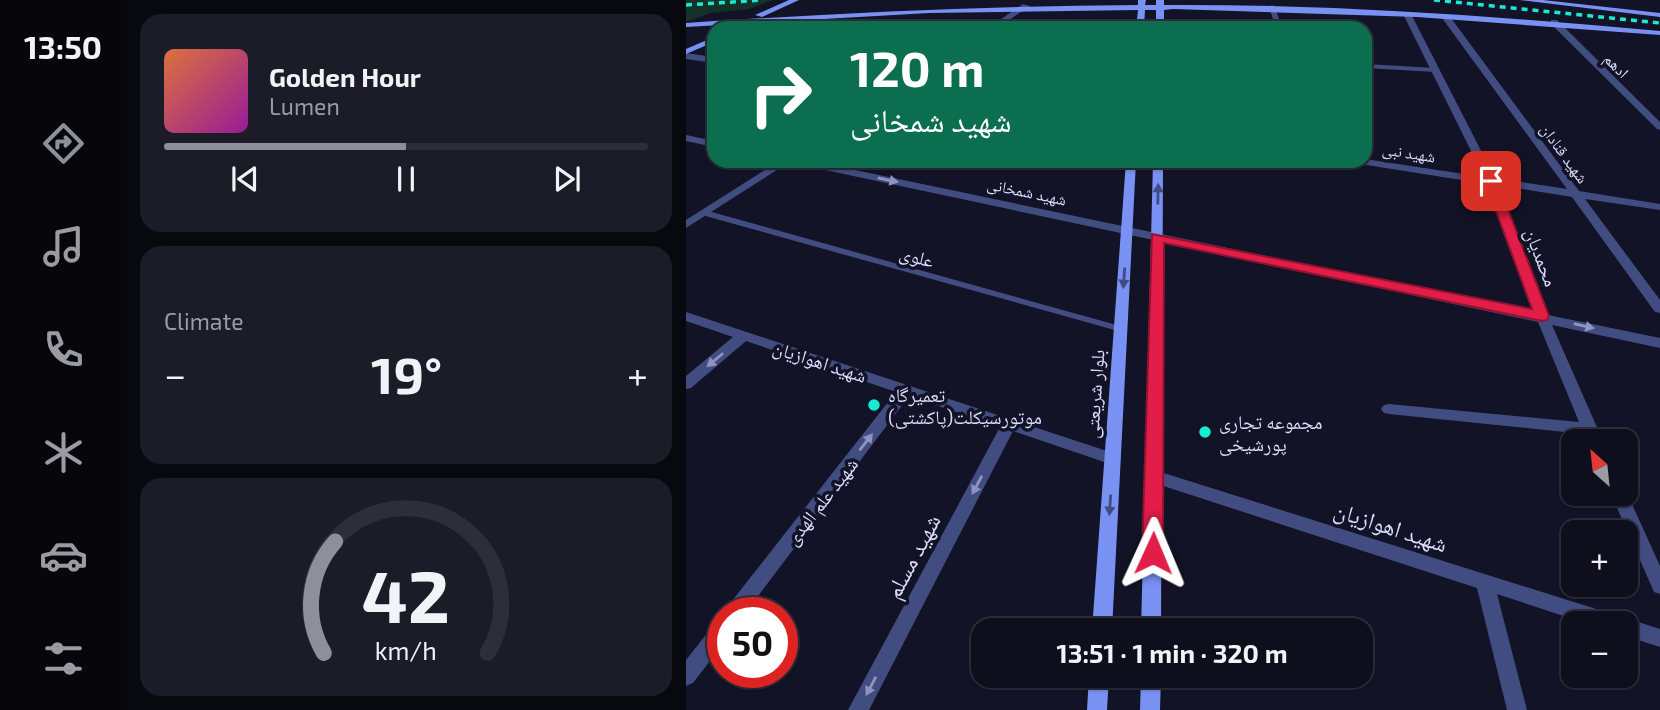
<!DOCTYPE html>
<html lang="en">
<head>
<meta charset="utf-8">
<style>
	:root { --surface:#0e0e1c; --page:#1c1c29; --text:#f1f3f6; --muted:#9b9ca3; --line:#2e2e3b; --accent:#8c9099 }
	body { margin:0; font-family:"Exo 2","Noto Naskh Arabic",sans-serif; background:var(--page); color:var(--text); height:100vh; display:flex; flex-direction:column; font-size:26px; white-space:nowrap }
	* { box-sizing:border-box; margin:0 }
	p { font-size:23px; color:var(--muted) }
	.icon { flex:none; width:38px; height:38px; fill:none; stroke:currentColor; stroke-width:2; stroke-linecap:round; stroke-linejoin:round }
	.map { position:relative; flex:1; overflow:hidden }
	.details { display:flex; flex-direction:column; gap:14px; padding:14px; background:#08080f; width:560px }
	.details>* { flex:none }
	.guide { position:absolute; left:21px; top:21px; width:665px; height:147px; border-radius:21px; box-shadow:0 2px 5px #0004,0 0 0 2px var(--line); background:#0b6e4f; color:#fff; overflow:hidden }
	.needle { width:46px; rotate:333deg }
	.buttons { position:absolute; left:875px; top:429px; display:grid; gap:14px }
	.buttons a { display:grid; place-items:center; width:77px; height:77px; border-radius:14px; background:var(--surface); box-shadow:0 2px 5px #0004,0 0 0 2px var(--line); font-size:35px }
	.speed { position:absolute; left:21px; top:597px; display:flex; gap:14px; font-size:35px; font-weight:700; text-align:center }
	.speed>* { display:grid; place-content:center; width:91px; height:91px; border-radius:50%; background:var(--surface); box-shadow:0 2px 5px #0004,0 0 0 2px var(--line); line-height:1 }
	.speed .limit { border:10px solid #d22; background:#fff; color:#111 }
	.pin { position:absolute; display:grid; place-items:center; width:60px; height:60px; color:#fff; margin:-30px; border-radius:14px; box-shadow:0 4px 10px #0006 }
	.me { position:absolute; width:77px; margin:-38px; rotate:1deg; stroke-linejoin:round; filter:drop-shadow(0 0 5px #0008) }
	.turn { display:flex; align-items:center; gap:24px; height:147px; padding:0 28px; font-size:32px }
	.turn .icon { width:91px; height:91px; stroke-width:2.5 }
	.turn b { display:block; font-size:49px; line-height:60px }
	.big { font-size:52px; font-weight:700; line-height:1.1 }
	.details .tile { flex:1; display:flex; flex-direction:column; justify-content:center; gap:10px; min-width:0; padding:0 24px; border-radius:21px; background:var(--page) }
	.details .dial { align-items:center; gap:0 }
	.dial svg { height:182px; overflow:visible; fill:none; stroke:var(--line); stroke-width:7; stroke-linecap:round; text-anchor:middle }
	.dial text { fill:var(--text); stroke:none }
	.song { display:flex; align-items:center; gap:21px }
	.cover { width:84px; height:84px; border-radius:10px; background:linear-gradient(135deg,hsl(20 70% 55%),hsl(300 70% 35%)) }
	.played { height:7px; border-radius:4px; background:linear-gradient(90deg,var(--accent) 50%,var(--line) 50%) }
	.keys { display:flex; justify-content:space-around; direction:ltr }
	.heat { display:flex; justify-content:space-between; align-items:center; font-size:38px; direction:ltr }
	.trip { position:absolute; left:285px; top:618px; width:402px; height:70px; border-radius:21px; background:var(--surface); box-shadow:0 2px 5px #0004,0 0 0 2px var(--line); font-weight:700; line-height:70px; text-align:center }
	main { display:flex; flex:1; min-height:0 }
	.dock { display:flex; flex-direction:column; width:126px; justify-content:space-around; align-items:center; background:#06060b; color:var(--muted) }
	.dock .icon { width:49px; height:49px }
	.dock .current { color:var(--accent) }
	.dock b { font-size:32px; color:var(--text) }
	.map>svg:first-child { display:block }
	.green { fill:#152f29 }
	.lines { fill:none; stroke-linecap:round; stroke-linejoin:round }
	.lane { fill:#414c81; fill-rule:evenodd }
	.street { fill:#414c81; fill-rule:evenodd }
	.secondary { fill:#7991f3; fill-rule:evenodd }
	.rail { stroke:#17ebd2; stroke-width:3.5; stroke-dasharray:6 5; stroke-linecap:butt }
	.oneway { fill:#8e94be }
	.oneway2 { fill:#404c82 }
	.route { fill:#e11d48; stroke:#92132f; stroke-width:2 }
	.poi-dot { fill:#17ebd2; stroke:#121326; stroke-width:2.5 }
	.labels { text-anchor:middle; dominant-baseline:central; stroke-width:7; stroke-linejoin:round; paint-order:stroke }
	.far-street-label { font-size:16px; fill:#daddfc; stroke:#121326 }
	.street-label { font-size:19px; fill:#daddfc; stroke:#121326 }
	.poi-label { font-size:19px; fill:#daddfc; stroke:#121326; text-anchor:start }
	.near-street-label { font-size:23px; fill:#daddfc; stroke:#121326 }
</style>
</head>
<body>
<main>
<nav class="dock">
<b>13:50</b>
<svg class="icon current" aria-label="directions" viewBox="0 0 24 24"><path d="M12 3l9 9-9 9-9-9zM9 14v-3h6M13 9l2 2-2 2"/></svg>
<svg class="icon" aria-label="music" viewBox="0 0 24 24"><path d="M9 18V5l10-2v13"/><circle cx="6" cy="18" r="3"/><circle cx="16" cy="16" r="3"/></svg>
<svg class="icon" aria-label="phone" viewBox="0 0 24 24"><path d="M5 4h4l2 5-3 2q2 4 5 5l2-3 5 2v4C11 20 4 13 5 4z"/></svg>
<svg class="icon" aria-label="climate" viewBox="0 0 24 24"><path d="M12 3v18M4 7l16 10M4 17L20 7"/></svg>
<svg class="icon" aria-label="car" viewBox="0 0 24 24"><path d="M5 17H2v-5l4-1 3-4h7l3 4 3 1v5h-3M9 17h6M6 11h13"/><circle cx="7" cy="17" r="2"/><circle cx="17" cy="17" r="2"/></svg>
<svg class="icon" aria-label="filters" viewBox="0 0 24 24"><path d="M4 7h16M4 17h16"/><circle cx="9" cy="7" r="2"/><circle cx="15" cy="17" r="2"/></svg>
</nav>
<section class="details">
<div class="tile">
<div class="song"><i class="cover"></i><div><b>Golden Hour</b><p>Lumen</p></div></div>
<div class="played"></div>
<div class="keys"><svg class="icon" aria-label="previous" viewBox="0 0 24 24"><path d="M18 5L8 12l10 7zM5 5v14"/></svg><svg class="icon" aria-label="pause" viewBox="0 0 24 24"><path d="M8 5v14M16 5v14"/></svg><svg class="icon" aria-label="next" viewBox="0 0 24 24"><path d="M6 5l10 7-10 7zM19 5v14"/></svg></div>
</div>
<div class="tile"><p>Climate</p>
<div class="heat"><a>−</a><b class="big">19°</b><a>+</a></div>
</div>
<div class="tile dial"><svg viewBox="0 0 100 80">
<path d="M14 69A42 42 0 1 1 86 69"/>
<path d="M14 69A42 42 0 0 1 19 20" stroke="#8c9099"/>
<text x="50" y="56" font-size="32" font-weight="700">42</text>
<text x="50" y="72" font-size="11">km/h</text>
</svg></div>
</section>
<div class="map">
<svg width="974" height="710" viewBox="0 0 974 710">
	<rect width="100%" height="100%" fill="#121326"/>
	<path class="green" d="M0,0H87L63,9L25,13L0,22Z"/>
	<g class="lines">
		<path class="lane" d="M586,5L589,7L596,28H590L583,7Z
			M679,64L750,68L753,70L750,72L679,68Z
			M16,211H22L438,327L440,329L435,332L432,331L16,215Z"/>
		<path class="street" d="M337,4L344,6L311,28H302Z
			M721,12L725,14L809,178L881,189L756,18V14H762L893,191L974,204V210L899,199L974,300V313L969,312L886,197L812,185L862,315L974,338V348L866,325L917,441H901L898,434L703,414L698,413L695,409L698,405L703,404L893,422L852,322L111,164L106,161H126L848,312L801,184L674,164L669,161H679V159L798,177L717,14Z
			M865,20H871L974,122V130L971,129L865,24Z
			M0,53L28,57V63L0,59Z
			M0,135L28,141V147L0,141Z
			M93,161H105L0,228V220Z
			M0,312L433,455L435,459L433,463L427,465L327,431L183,710H162L314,427L223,396L60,612H40L42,606L210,392L60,341L5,388L0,389V376L47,337L0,321Z
			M468,470L926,614L933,617L934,620L940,618L974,629V647L940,636V623H899L811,594L841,710H821L791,588L462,481L460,476L462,471Z
			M940,491L974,566V594L968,592L925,494H940Z
			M37,619V644L7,683L0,686V660L30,622Z"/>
		<path class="secondary" d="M103,0H113L76,17L69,15Z
			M452,0H460L459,5H470V0H478V5C643,4 809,16 974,31V35L731,17L487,9L478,10V28H470V10H459L458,28H450L452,10L243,13L0,27V23C151,13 301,6 452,5Z
			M833,0H857L974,13V17Z
			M28,37V42L0,54V49Z
			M440,161H450L426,630H406Z
			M467,161H477L475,630H455Z
			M403,676H423L421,710H401Z
			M455,676H475L474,710H454Z"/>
		<path class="rail" d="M748,0L974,23
			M0,5L77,0"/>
	</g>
	<defs><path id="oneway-solid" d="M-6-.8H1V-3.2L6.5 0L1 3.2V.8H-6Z" transform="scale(1.75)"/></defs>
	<g class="oneway">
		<use href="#oneway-solid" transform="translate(202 180) rotate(12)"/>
		<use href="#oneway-solid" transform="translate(898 326) rotate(13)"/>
		<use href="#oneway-solid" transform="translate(29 360) rotate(140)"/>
		<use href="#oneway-solid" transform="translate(180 442) rotate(-52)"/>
		<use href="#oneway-solid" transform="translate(291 485) rotate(118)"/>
		<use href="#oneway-solid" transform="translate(185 686) rotate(118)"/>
	</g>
	<g class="oneway2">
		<use href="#oneway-solid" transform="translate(472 194) rotate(-89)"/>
		<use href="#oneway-solid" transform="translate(438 278) rotate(94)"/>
		<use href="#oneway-solid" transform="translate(424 505) rotate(94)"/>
	</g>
	<path class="route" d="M805,177L811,181L863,316L861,320L856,321L478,243L477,553L474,559L467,562L459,559L456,553L466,234L846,309L799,181Z"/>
	<g class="poi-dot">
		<circle cx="188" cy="405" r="7"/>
		<circle cx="519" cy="432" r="7"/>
	</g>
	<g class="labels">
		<g class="far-street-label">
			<text transform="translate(931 65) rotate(45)">ادهم</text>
			<text transform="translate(723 152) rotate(9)">شهید نبی</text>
			<text transform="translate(879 153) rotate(54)">شهید قنادان</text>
			<text transform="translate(341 191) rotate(12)">شهید شمخانی</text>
		</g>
		<g class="street-label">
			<text transform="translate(231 256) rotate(16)">علوی</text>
			<text transform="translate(856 257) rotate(69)">محمدیان</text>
			<text transform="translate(134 361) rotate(18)">شهید اهوازیان</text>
			<text transform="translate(408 394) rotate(-86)">بلوار شریعتی</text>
			<text transform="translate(135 501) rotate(-52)">شهید علم الهدی</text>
		</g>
		<g class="poi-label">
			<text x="202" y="394">تعمیرگاه<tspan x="202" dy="22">موتورسیکلت(پاکشتی)</tspan></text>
			<text x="533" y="421">مجموعه تجاری<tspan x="533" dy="22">پورشیخی</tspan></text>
		</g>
		<g class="near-street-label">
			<text transform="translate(705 526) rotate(18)">شهید اهوازیان</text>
			<text transform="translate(226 556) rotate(-62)">شهید مسلم</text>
		</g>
	</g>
</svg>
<div class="buttons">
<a><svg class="needle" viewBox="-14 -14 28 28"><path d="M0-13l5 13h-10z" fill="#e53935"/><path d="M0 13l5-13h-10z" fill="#9b9ca3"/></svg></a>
<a>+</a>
<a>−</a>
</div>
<div class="speed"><div class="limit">50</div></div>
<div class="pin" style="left:805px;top:181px;background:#d93025"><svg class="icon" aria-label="arrive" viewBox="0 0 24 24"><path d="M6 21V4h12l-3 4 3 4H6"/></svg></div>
<svg class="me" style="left:467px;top:553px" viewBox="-20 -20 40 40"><path d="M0-17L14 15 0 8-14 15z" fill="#e11d48" stroke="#fff" stroke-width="4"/></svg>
<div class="trip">13:51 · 1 min · 320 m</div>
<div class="guide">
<div class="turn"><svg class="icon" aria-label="right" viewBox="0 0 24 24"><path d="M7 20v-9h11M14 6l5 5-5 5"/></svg><div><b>120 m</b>شهید شمخانی</div></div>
</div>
</div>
</main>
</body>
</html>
